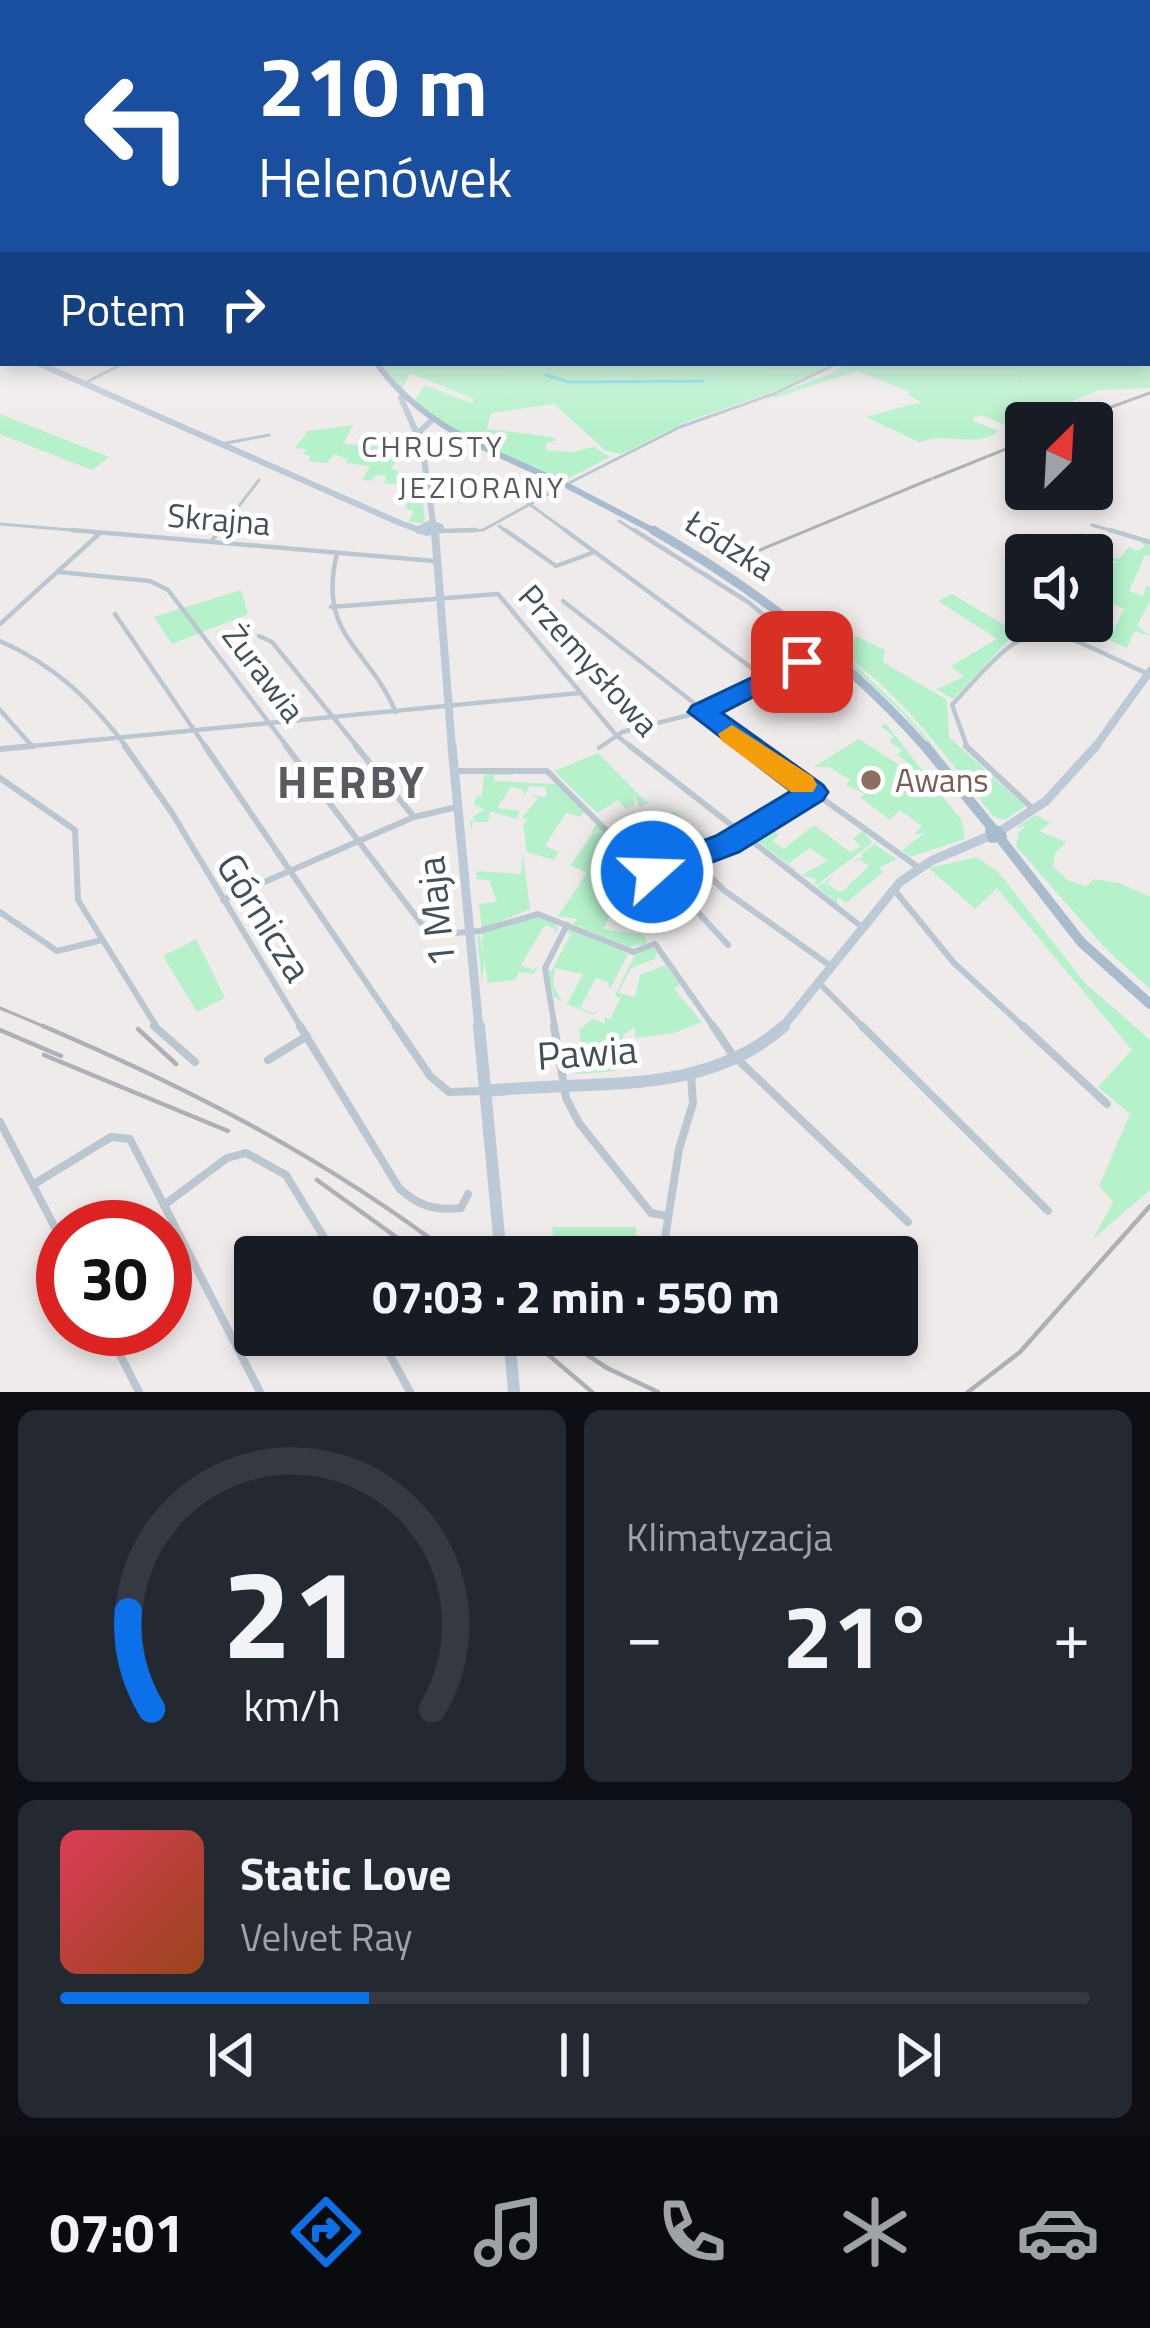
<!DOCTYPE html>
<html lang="pl">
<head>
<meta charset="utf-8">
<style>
	:root { --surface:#171b24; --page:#242831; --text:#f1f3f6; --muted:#9ea1a6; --line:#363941; --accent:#0c70e8 }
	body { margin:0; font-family:"Titillium Web",sans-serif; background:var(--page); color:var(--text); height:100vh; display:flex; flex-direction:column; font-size:45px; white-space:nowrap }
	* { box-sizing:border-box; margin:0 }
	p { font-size:39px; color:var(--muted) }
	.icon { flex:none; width:66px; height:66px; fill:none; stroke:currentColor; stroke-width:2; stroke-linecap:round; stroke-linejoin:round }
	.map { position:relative; height:1392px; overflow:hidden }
	.side { display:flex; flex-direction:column; gap:18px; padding:18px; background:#0d0f14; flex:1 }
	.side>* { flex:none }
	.guide { position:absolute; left:0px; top:0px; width:1152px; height:366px; box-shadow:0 6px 18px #0003; background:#1a4fa0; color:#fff; overflow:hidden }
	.needle { width:78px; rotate:24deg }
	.fabs { position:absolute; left:1005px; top:402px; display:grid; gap:24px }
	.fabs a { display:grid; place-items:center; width:108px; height:108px; border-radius:12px; background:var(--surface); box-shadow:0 6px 18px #0003; font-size:60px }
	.speed { position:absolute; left:36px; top:1200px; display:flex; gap:24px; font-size:60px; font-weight:700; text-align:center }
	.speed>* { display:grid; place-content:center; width:156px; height:156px; border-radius:50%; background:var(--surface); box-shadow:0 6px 18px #0003; line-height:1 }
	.speed .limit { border:18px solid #d22; background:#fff; color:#111 }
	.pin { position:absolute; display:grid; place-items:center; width:102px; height:102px; color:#fff; margin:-51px; border-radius:24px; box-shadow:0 6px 18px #0006 }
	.me { position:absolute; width:132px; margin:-66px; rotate:70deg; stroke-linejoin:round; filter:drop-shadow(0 0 9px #0008) }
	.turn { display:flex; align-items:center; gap:42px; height:252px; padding:0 60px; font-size:54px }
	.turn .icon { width:156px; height:156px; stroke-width:2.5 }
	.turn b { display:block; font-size:84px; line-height:102px }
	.then { display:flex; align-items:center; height:114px; padding:0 60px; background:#0003; gap:24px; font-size:45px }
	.big { font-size:90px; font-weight:700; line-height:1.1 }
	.side .card { flex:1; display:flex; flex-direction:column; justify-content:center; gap:18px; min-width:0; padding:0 42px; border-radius:18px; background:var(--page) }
	.side .dial { align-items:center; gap:0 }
	.dial svg { height:312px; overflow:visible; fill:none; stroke:var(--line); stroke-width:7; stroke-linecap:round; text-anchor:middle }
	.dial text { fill:var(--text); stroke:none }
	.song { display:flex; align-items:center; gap:36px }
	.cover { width:144px; height:144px; border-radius:18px; background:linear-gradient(135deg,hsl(350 70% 55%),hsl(20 70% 35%)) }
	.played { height:12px; border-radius:6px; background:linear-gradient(90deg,var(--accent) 30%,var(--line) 30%) }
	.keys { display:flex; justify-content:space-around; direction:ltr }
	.heat { display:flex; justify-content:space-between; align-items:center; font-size:66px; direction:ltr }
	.side .tiles { flex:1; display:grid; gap:18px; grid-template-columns:1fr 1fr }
	.card:last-child { grid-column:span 2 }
	.trip { position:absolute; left:234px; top:1236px; width:684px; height:120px; border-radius:12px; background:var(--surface); box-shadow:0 6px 18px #0003; font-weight:700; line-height:120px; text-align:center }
	.tabs { display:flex; height:192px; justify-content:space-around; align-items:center; background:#090b0e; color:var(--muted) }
	.tabs .icon { width:84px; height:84px }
	.tabs .on { color:var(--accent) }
	.tabs b { font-size:54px; color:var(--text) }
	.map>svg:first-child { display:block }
	.green { fill:#b5f1cb }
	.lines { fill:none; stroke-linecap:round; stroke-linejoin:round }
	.stream { stroke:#7fdbf1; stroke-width:3 }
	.street-far3 { stroke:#bbc7d0; stroke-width:3 }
	.street-far2 { stroke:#bbc7d0; stroke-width:4.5 }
	.street-far1 { stroke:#bbc7d0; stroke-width:6 }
	.street { stroke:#bbc7d0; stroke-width:8 }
	.secondary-far4 { stroke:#bcc9d7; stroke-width:4.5 }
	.secondary-far3 { stroke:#bcc9d7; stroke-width:6 }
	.secondary-far2 { stroke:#bcc9d7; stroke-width:8 }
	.secondary-far1 { stroke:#bcc9d7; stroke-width:9 }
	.secondary { stroke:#bcc9d7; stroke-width:12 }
	.primary-far3 { stroke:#a9bccd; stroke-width:4.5 }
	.primary-far2 { stroke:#a9bccd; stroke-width:6 }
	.primary-far1 { stroke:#a9bccd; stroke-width:9 }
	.primary { stroke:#a9bccd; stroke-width:10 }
	.rail-far1 { stroke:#adb1b7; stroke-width:3 }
	.rail { stroke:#adb1b7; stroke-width:4.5 }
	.route { fill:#0c70e8; stroke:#084997; stroke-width:3 }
	.slow { fill:#f59e0b }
	.education-dot { fill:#8d6e63; stroke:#fff; stroke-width:4.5 }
	.labels { text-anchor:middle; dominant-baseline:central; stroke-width:10; stroke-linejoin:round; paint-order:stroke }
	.far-neighbourhood-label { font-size:30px; letter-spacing:3px; fill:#585c61; stroke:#fff }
	.street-label { font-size:33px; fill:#43505a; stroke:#fff }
	.education-label { font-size:33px; fill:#785e54; stroke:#fff; text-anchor:start }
	.near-street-label { font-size:39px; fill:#43505a; stroke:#fff }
	.district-label { font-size:45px; font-weight:bold; letter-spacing:3px; fill:#585c61; stroke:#fff }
</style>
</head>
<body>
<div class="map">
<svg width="1150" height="1392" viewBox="0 0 1150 1392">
	<rect width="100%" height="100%" fill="#efebeb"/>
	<path class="green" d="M1150,325V388L1099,390L1010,427L981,415L974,417L973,421L999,431C976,449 949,431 919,442L866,417L921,402L908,395L910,392L857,371L775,398L771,396L835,372L845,363H1149Z
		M381,363H834L779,390L688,421L621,454L606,451L554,404L491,413L487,429L552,437L557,440L546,443V450L572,452L594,447L610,457L565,480L491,453L412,404L425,385L471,403L474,399L410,373L401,390Z
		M0,414L109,457L92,470L0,434Z
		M353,425L343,444L391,447L386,455L398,457L391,469L399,471L395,479L421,481L425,523L409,522L414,511L405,509L414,486L384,483L387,476L376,475L371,481L362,480L370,466L346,463L347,459L334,454L327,463L308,461L311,456L303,454L307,449L295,448L308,431Z
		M1085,531L1070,544L1119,559L1129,547L1137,551L1145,546L1140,542L1150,543V556L1145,555L1129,591L1143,596L1146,586L1150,587V601L1137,626L1150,636L1134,631L1127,648L1109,640L1124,609L1096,596L1092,603V576L1117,562L1059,543Z
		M241,590L248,614L172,644L154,617Z
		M952,594L1016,632L953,699L936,689L964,677L951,666L997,639L938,601Z
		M858,637L885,650L883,662L947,700L949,737L1025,806L1005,820L993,816C950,762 904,696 845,655L906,714L961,779L902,713L837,652L838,644Z
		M886,724L962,821L965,839L910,857L902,850L925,833L914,834L922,826L900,810L890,820L861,798L865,794L846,785L850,780L829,767H813L859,739L906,769L911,765L897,755L902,751L889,741L894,737L881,726Z
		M598,753L645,801L649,802L640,807L634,795V805L626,809L618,800L597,813L554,771Z
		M514,772L513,775H494V781L558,784L584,810L581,817L566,813L545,846L559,852L554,860L527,852L523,824L528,820L522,818L538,798L531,795L547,797L545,787L529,786L525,796L523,790L511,787L497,808L520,811L516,819L490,811L488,822H472V831L470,821L476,820L472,817L485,810L474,805L476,797L482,795L484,775Z
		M801,808L804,812L773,829L779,835L772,841L784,849L814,825L850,852L861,846L853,839L863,831L872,843L815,886L816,879L801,875L828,861L810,848L789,863L799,873L786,863L790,858L785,862L758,841L767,834H753Z
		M673,812L677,814L714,844L683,857L649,825Z
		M1036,815L1070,834L1050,823L1039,831L1066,842L1055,853L1053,867L1069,881L1087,886L1094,879L1120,883L1150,897V989L1107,950L1016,846L1019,832L1027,826L1014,829Z
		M596,823L651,876L635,903L653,876L660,875L670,885L671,896L678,893L682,897L675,902L685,900L677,903L683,911L672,915L664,931L655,935L648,917L659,914L662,901L645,899L642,913L625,899L616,903L603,929L645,935L647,944L628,947L573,924L577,919L558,916L587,873L577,868L581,864L577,868L570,866L593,833L598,834L599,830L592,832Z
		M639,826H646L680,859C645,874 643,861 619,836Z
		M874,844L897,859L879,868L883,872L846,903L837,896L838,904L817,887L823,883L833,894L824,882L833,876L827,884L840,892L844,890L869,866L861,860L850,862L863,857L861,854Z
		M523,854L530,909L482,929L479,904L497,902L489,880L477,879L476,871L521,874Z
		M977,857L999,873L1084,982L1150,1040V1190L1093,1239L1113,1202L1099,1186L1130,1114L1098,1087L1132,1050L997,888L975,909L929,868Z
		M534,916L555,922L558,930L554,934L556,929L545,925L521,965L533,970L538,966L534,974L519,972L515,980L488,983L484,962L482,983L477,937L480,934L483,956L482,933Z
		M571,930L628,954L610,989L608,982L596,978L580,1008L593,1013L599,1009L593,1015L567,1004L583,974L555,968L553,984L562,1002L554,997L548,970H552L571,934L566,932Z
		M196,939L225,998L197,1012L163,956Z
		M652,948L657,952L655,958L660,957L631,968L618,993L635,997L640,975L665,965L680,985L674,989L702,1022L674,1033L635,1038V1027L623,1035V1042L610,1043L616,1071L578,1074L569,1070L565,1060L583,1058L579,1030L593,1019L605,1024L604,1017L610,1019L620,999L615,995L635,955Z
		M552,1227H636L637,1257H579L569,1247L555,1248Z"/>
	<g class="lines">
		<path class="stream" d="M546,375L569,382L703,381"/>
		<path class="street-far3" d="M87,382L124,363
			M221,444L269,435
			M567,484L680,427L776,393L838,363
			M528,503L569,533
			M619,521L638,533
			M0,524L107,533
			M1092,525L1120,533
			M499,526L509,533
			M438,531L483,530L561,487
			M218,533L259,480"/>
		<path class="street-far2" d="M72,530L434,561
			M505,530L556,566L592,553
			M565,530L803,706
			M1110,530L1150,542
			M438,531L476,530
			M211,542L220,530
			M337,553C317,636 367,645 396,712
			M58,572L150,581L168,590L289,749
			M563,601L753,749
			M331,607L498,594L616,735L634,749
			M115,614L207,749
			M0,624L100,533
			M259,636L272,642L359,749
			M0,641C55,665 92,701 128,749
			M0,710L32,746
			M599,748L622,732L701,712L810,653L748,602L634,530
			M2,749L579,693
			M968,749L952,705C1039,607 1035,623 1148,674"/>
		<path class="street-far1" d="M125,746L172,813L302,1029
			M205,746L398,1029
			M286,746L430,935L480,931L538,914L633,952L655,944L715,1029
			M356,746L414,817
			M630,746L862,927
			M749,746L918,867
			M966,746L1031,807
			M0,749L33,746
			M454,771H547L645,869L661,872L728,945
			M0,778L75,830L78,900L158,1029
			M691,858L725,891L832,967
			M661,872L733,841L813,792
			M896,892L954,963L1026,1029
			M223,900L414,817L457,807
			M0,912L57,951L102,940
			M820,984L865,1029
			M555,1029L545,968L567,925"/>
		<path class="street" d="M154,1026L195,1062
			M300,1026L399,1188C418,1206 436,1211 461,1208L468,1194
			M396,1026L430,1076L449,1092L482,1091
			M554,1026L566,1098L579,1123L651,1213L667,1216
			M713,1026L732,1054L908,1222
			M862,1026L1048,1211
			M1023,1026L1107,1104
			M268,1060L307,1036
			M0,1122L63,1243
			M34,1184L111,1137L130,1139L260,1392
			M164,1205L227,1158L246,1153L286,1175L336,1257
			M528,1247L537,1257
			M662,1257L679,1149L693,1103L691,1074
			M107,1329L139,1392
			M379,1335L410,1392
			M635,1335H645"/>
		<path class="secondary-far4" d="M37,363L47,367"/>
		<path class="secondary-far3" d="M40,364L400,523L427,533L441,527L431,523L421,528
			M401,398L422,445L433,522
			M418,433L431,421"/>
		<path class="secondary-far2" d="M419,530H434
			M435,532L452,749
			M1094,749L1150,671"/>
		<path class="secondary-far1" d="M452,746L479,1029
			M999,832L1046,801L1096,746
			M781,1029L900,882L931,861L989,836"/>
		<path class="secondary" d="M479,1026L501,1257
			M487,1091C588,1079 703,1099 784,1026
			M509,1335L514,1392"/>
		<path class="primary-far3" d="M376,363L379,367"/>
		<path class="primary-far2" d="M377,364C424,428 492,451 562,483
			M568,486L658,533"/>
		<path class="primary-far1" d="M653,530C756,589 848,660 927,749"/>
		<path class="primary" d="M925,746L993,829
			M990,830H996L1002,836L992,838Z
			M1000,838L1081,942L1150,1004"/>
		<path class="rail-far1" d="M1067,423L1150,393
			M934,478L1026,441
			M760,550L931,479
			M0,1008L50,1029"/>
		<path class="rail" d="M43,1026C191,1089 327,1159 455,1257
			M138,1029L176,1064
			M0,1030L61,1056
			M44,1055L228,1131
			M317,1180L424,1257
			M525,1335L592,1392
			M557,1335L607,1368L658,1392
			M968,1392L1020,1352L1150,1206"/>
	</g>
	<linearGradient id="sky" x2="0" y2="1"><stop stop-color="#7ec4ec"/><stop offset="0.55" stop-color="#f8f6f6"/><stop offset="1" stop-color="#f8f6f6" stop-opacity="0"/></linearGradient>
	<rect width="1150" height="433" fill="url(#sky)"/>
	<path class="route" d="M802,654L811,656L815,662L811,667L722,713L823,785L828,792L823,800L739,852L652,885L641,881L636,872L641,864L716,836L791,791L688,712L692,706Z"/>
	<path class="slow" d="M732,725L813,777L817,785L813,792H791L722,741L718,734Z"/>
	<circle class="education-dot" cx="871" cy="780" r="12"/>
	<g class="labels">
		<g class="far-neighbourhood-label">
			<text x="433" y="446">CHRUSTY</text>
			<text x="482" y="487">JEZIORANY</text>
		</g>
		<g class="street-label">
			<text transform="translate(219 519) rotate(5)">Skrajna</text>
			<text transform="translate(730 545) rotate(33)">Łódzka</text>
			<text transform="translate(589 660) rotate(48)">Przemysłowa</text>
			<text transform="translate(264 673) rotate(53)">Żurawia</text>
		</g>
		<g class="education-label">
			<text x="895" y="780">Awans</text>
		</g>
		<g class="near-street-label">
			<text transform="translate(435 912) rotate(-96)">1 Maja</text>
			<text transform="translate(265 917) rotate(58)">Górnicza</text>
			<text transform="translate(587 1052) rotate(-4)">Pawia</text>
		</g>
		<g class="district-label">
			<text x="352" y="781">HERBY</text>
		</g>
	</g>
</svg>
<div class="fabs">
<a><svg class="needle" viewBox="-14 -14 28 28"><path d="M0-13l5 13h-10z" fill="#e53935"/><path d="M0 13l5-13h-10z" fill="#9ea1a6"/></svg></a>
<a><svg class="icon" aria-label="sound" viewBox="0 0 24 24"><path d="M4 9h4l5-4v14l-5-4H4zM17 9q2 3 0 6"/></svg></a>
</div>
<div class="speed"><div class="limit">30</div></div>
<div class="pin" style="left:802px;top:662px;background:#d93025"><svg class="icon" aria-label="arrive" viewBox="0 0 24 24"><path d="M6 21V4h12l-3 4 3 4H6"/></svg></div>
<svg class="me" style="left:652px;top:872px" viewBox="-20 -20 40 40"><circle r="17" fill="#0c70e8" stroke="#fff" stroke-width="3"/><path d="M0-11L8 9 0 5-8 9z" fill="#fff"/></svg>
<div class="trip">07:03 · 2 min · 550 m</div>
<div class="guide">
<div class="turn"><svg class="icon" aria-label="left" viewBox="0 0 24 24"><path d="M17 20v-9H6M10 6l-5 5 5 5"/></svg><div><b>210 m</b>Helenówek</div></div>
<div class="then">Potem<svg class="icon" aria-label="right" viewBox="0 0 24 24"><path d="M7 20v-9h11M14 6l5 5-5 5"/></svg></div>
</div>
</div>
<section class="side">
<div class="tiles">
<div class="card dial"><svg viewBox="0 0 100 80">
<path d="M14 69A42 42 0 1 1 86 69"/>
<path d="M14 69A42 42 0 0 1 8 44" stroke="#0c70e8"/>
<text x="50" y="56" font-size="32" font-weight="700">21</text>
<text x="50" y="72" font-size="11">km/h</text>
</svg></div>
<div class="card"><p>Klimatyzacja</p>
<div class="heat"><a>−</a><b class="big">21°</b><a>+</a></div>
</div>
<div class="card">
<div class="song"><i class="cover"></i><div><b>Static Love</b><p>Velvet Ray</p></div></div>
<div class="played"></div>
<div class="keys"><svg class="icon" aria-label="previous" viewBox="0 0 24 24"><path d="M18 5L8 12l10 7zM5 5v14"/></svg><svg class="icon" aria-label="pause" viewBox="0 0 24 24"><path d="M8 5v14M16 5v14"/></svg><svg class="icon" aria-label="next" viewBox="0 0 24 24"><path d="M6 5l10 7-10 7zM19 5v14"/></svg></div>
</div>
</div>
</section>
<nav class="tabs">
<b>07:01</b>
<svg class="icon on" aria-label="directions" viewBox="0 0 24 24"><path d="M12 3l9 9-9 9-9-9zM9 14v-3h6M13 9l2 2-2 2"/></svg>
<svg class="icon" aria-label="music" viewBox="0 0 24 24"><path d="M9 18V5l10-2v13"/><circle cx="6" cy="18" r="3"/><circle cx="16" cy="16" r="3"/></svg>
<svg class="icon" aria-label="phone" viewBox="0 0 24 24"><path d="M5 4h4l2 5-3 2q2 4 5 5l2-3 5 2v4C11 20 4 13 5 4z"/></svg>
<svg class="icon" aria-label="climate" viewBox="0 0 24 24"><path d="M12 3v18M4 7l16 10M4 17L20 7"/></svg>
<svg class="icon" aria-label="car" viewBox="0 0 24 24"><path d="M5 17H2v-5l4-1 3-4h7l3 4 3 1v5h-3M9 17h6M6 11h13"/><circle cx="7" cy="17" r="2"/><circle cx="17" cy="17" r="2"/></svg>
</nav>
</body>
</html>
